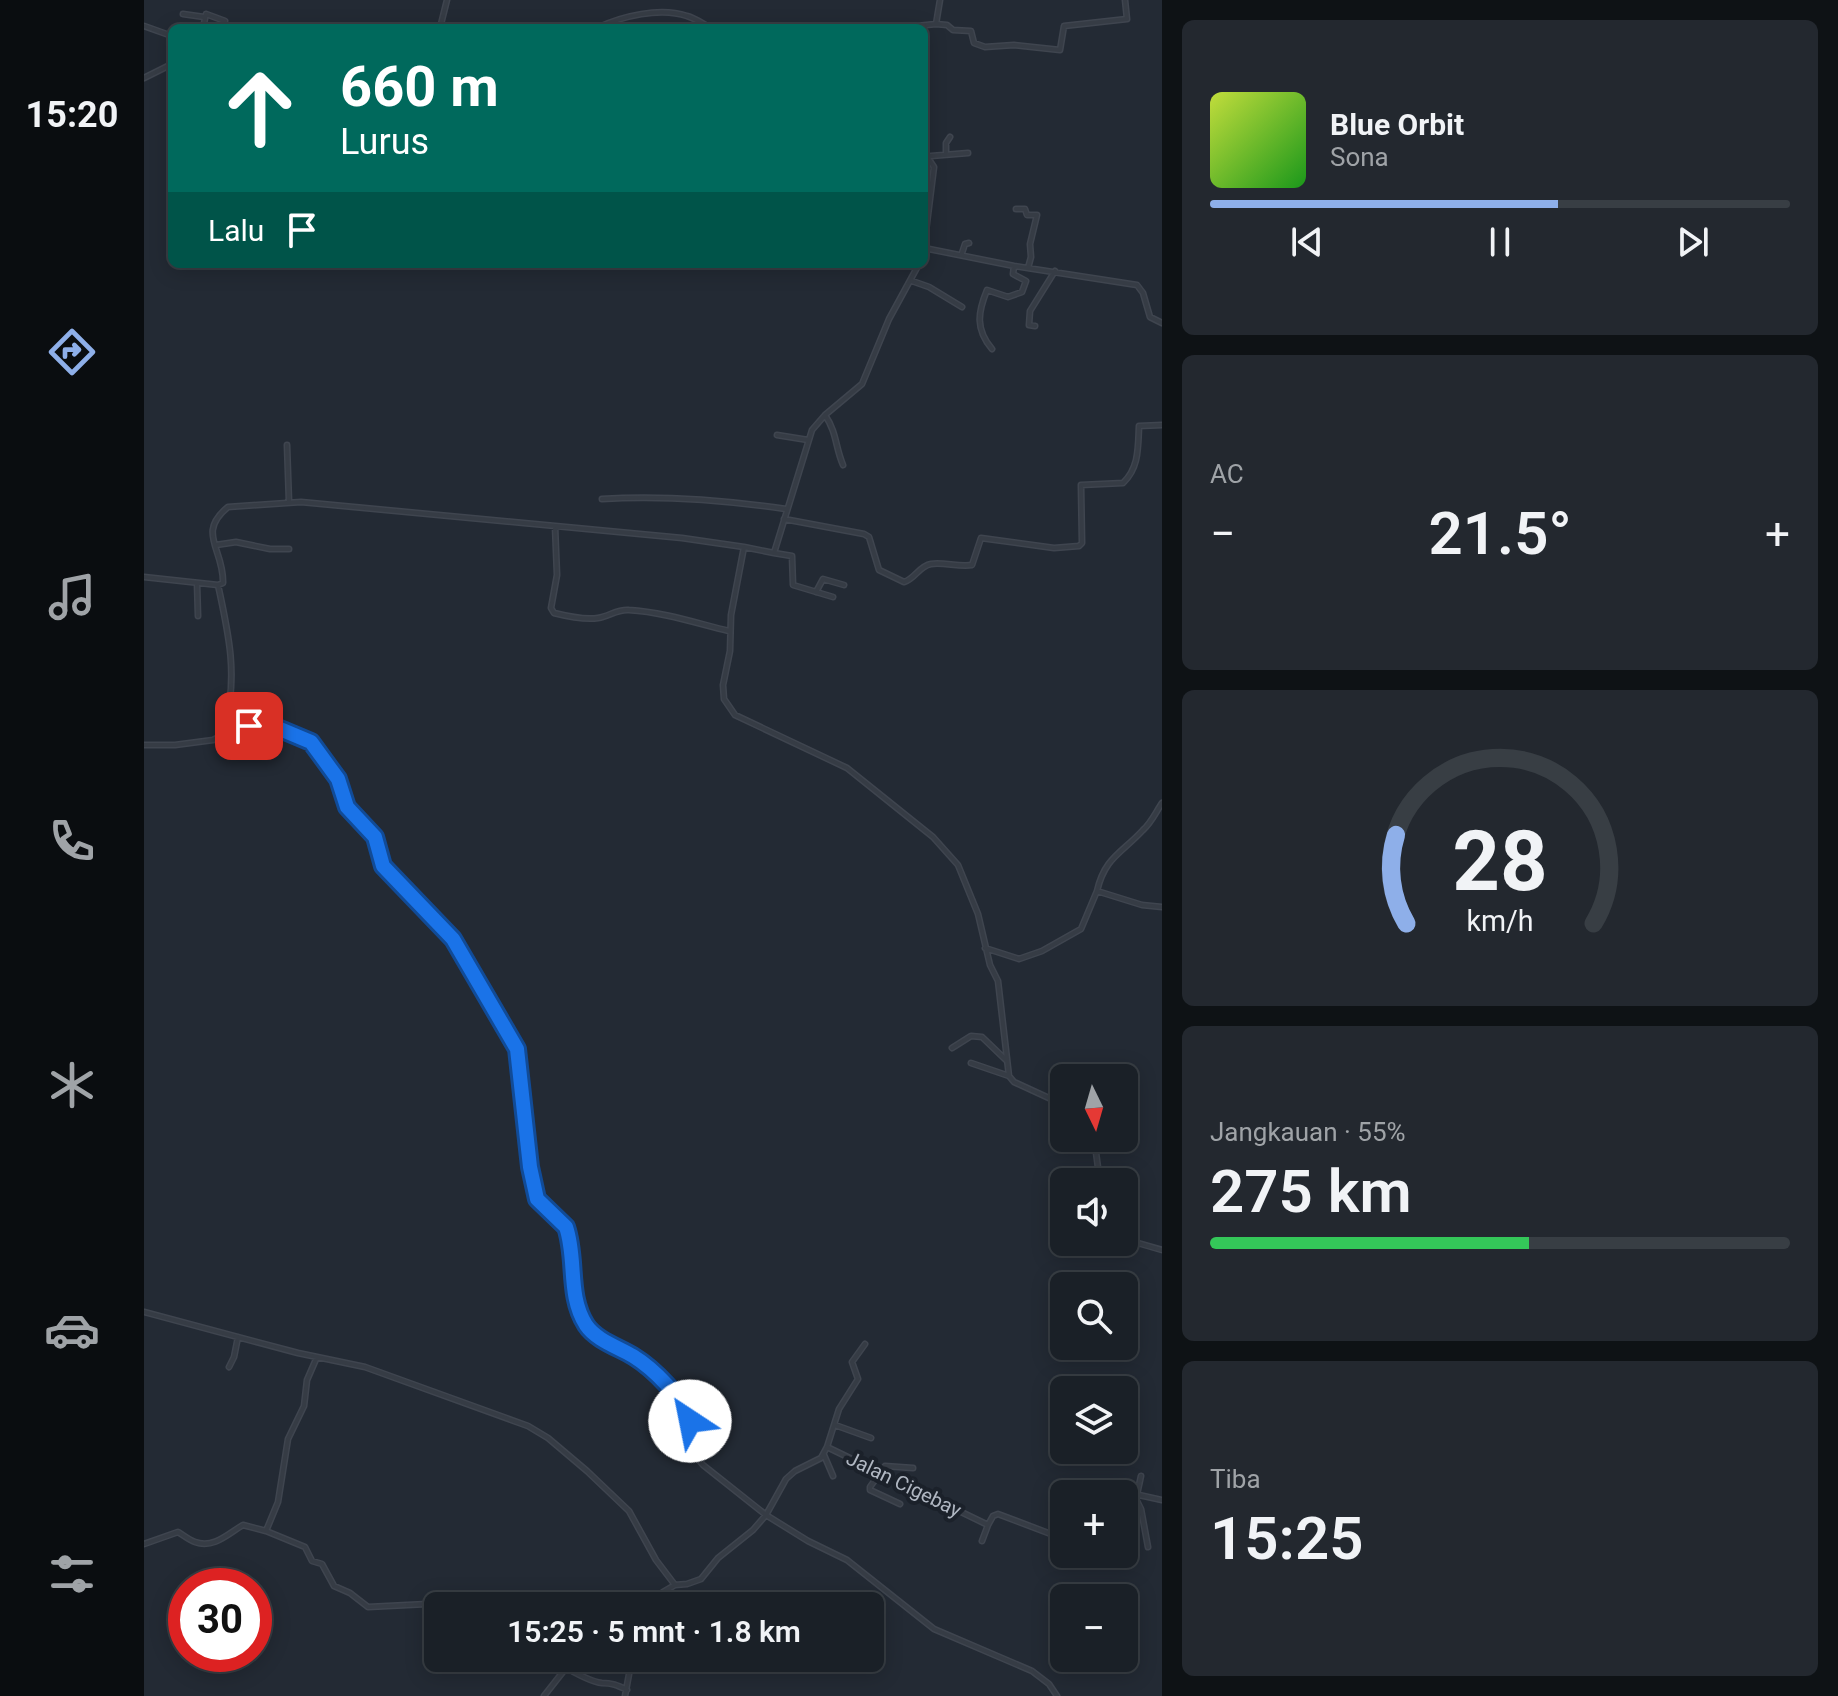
<!DOCTYPE html>
<html lang="id">
<head>
<meta charset="utf-8">
<style>
	:root { --surface:#1a2027; --page:#23282f; --text:#f1f3f6; --muted:#9fa3a7; --line:#383e44; --accent:#8eafe9 }
	body { margin:0; font-family:Roboto,sans-serif; background:var(--page); color:var(--text); height:100vh; display:flex; flex-direction:column; font-size:30px; white-space:nowrap }
	* { box-sizing:border-box; margin:0 }
	p { font-size:26px; color:var(--muted) }
	.icon { flex:none; width:44px; height:44px; fill:none; stroke:currentColor; stroke-width:2; stroke-linecap:round; stroke-linejoin:round }
	.map { position:relative; flex:1; overflow:hidden }
	.panel { display:flex; flex-direction:column; gap:20px; padding:20px; background:#0e1215; width:676px }
	.panel>* { flex:none }
	.banner { position:absolute; left:24px; top:24px; width:760px; height:244px; border-radius:12px; box-shadow:0 4px 20px #0003,0 0 0 2px var(--line); background:#00695c; color:#fff; overflow:hidden }
	.needle { width:52px; rotate:175deg }
	.buttons { position:absolute; left:906px; top:1064px; display:grid; gap:16px }
	.buttons a { display:grid; place-items:center; width:88px; height:88px; border-radius:12px; background:var(--surface); box-shadow:0 4px 20px #0003,0 0 0 2px var(--line); font-size:40px }
	.speed { position:absolute; left:24px; top:1568px; display:flex; gap:16px; font-size:40px; font-weight:700; text-align:center }
	.speed>* { display:grid; place-content:center; width:104px; height:104px; border-radius:50%; background:var(--surface); box-shadow:0 4px 20px #0003,0 0 0 2px var(--line); line-height:1 }
	.speed .limit { border:12px solid #d22; background:#fff; color:#111 }
	.pin { position:absolute; display:grid; place-items:center; width:68px; height:68px; color:#fff; margin:-34px; border-radius:16px; box-shadow:0 4px 12px #0006 }
	.me { position:absolute; width:88px; margin:-44px; rotate:326deg; stroke-linejoin:round; filter:drop-shadow(0 0 6px #0008) }
	.turn { display:flex; align-items:center; gap:28px; height:168px; padding:0 40px; font-size:36px }
	.turn .icon { width:104px; height:104px; stroke-width:2.5 }
	.turn b { display:block; font-size:56px; line-height:68px }
	.then { display:flex; align-items:center; height:76px; padding:0 40px; background:#0003; gap:16px; font-size:30px }
	.big { font-size:60px; font-weight:600; line-height:1.1 }
	.panel .tile { flex:1; display:flex; flex-direction:column; justify-content:center; gap:12px; min-width:0; padding:0 28px; border-radius:12px; background:var(--page) }
	.panel .dial { align-items:center; gap:0 }
	.dial svg { height:208px; overflow:visible; fill:none; stroke:var(--line); stroke-width:7; stroke-linecap:round; text-anchor:middle }
	.dial text { fill:var(--text); stroke:none }
	.song { display:flex; align-items:center; gap:24px }
	.cover { width:96px; height:96px; border-radius:12px; background:linear-gradient(135deg,hsl(70 70% 55%),hsl(120 70% 35%)) }
	.played { height:8px; border-radius:4px; background:linear-gradient(90deg,var(--accent) 60%,var(--line) 60%) }
	.keys { display:flex; justify-content:space-around; direction:ltr }
	.heat { display:flex; justify-content:space-between; align-items:center; font-size:44px; direction:ltr }
	.charge { height:12px; border-radius:6px; background:linear-gradient(90deg,#34c759 55%,var(--line) 0) }
	.trip { position:absolute; left:280px; top:1592px; width:460px; height:80px; border-radius:12px; background:var(--surface); box-shadow:0 4px 20px #0003,0 0 0 2px var(--line); font-weight:600; line-height:80px; text-align:center }
	main { display:flex; flex:1; min-height:0 }
	.tabs { display:flex; flex-direction:column; width:144px; justify-content:space-around; align-items:center; background:#0a0d10; color:var(--muted) }
	.tabs .icon { width:56px; height:56px }
	.tabs .active { color:var(--accent) }
	.tabs b { font-size:36px; color:var(--text) }
	.map>svg:first-child { display:block }
	.lines { fill:none; stroke-linecap:round; stroke-linejoin:round }
	.street-casing { stroke:#3f454f; stroke-width:7 }
	.street { stroke:#363c45; stroke-width:4 }
	.route-casing { stroke:#114b97; stroke-width:20 }
	.route { stroke:#1a73e8; stroke-width:14 }
	.labels { text-anchor:middle; dominant-baseline:central; stroke-width:8; stroke-linejoin:round; paint-order:stroke }
	.street-label { font-size:20px; fill:#b0b7c2; stroke:#1b212a }
</style>
</head>
<body>
<main>
<nav class="tabs">
<b>15:20</b>
<svg class="icon active" aria-label="directions" viewBox="0 0 24 24"><path d="M12 3l9 9-9 9-9-9zM9 14v-3h6M13 9l2 2-2 2"/></svg>
<svg class="icon" aria-label="music" viewBox="0 0 24 24"><path d="M9 18V5l10-2v13"/><circle cx="6" cy="18" r="3"/><circle cx="16" cy="16" r="3"/></svg>
<svg class="icon" aria-label="phone" viewBox="0 0 24 24"><path d="M5 4h4l2 5-3 2q2 4 5 5l2-3 5 2v4C11 20 4 13 5 4z"/></svg>
<svg class="icon" aria-label="climate" viewBox="0 0 24 24"><path d="M12 3v18M4 7l16 10M4 17L20 7"/></svg>
<svg class="icon" aria-label="car" viewBox="0 0 24 24"><path d="M5 17H2v-5l4-1 3-4h7l3 4 3 1v5h-3M9 17h6M6 11h13"/><circle cx="7" cy="17" r="2"/><circle cx="17" cy="17" r="2"/></svg>
<svg class="icon" aria-label="filters" viewBox="0 0 24 24"><path d="M4 7h16M4 17h16"/><circle cx="9" cy="7" r="2"/><circle cx="15" cy="17" r="2"/></svg>
</nav>
<div class="map">
<svg width="1018" height="1696" viewBox="0 0 1018 1696">
	<rect width="100%" height="100%" fill="#232a34"/>
	<g class="lines">
		<g class="street-casing">
			<path id="street" d="M39,14L60,17
				M792,24L803,25L809,30L827,31L830,43L841,47L870,45L916,50L920,26L983,19L981,0
				M0,26L28,36
				M59,28L62,14L81,21
				M296,28L303,0
				M453,28C478,16 516,7 543,16C551,18 559,24 567,28
				M754,28L792,24L796,0
				M0,78L28,64
				M780,152L790,167L780,247
				M802,154V143L806,137
				M787,156L824,153
				M872,209H881L883,215H893L886,244L887,257L884,268
				M780,248L870,266L993,285L999,293L1006,317L1018,323
				M818,253L821,244L825,243
				M768,281L785,287L818,307
				M891,326L885,325L886,311L911,271
				M848,349C831,329 834,312 843,290L864,297L878,292L882,281L869,274L870,266
				M681,415C693,433 691,446 699,465
				M633,435L664,440
				M143,445L145,502
				M458,499C521,495 580,500 642,509
				M640,519L720,534L725,537L735,570L760,582C771,579 775,566 787,564C799,562 815,567 828,565L837,538L910,548L935,546L938,543L937,485L979,483C995,468 994,448 995,426L1018,425
				M411,526L413,575L407,608L410,613C422,616 442,620 454,618C466,616 473,609 485,610C519,612 552,623 585,631
				M72,545L92,542L126,549H145
				M600,547L630,553L668,430L681,415L718,384L745,319L775,264
				M630,553L648,556L649,585L689,597
				M0,577L74,585L79,583C80,549 52,533 84,507L157,502L538,538L600,547L587,615L586,651L579,685L580,699L591,715L703,768L789,837L814,865L834,914L846,965L854,981L865,1076L870,1082L920,1105
				M53,583L54,616
				M74,585C85,635 94,676 81,726
				M672,592L679,579L700,585
				M0,745H31L69,740L75,737L83,726L136,729L159,737L167,742L193,777L203,807L231,837L237,863L306,934L367,1037L373,1049L386,1167L393,1199L422,1227C433,1259 423,1295 443,1325C453,1340 474,1347 489,1356C511,1370 533,1393 545,1415L546,1423L540,1436L542,1445L559,1465L622,1515L664,1541L703,1560L790,1629L888,1671L905,1684L913,1696
				M953,891C961,857 978,853 999,830C1007,823 1012,812 1018,803
				M841,948L875,959L898,951L937,929L953,891L998,905L1018,907
				M808,1048L827,1036L838,1037L863,1061
				M827,1063L865,1076
				M950,1138L956,1182
				M980,1239L1018,1250
				M0,1312L154,1353L221,1367L384,1426L404,1438L443,1471L485,1511L512,1560L531,1585L519,1592L505,1606
				M85,1367L90,1357L94,1337
				M691,1425L727,1438
				M683,1447L695,1409L714,1379L708,1362L721,1344
				M680,1455L689,1476
				M997,1476L992,1499L997,1509L1004,1547
				M980,1497L986,1493L1018,1500
				M756,1504L726,1490V1487L741,1466L769,1468
				M122,1531L161,1547L168,1561L178,1564L190,1586L206,1593L224,1607L283,1604L294,1608
				M838,1541L844,1525
				M0,1544L34,1532C39,1535 45,1540 51,1542C70,1549 85,1533 99,1525L122,1531L134,1502L144,1439L160,1406L163,1380L173,1357
				M531,1585L543,1584L557,1579L574,1558L609,1530L622,1515L642,1479L651,1471L677,1458L683,1447L844,1525L849,1516L854,1514L920,1539
				M415,1658L414,1663C424,1669 446,1682 458,1683C468,1683 473,1685 483,1690
				M400,1696L422,1668
				M481,1696L488,1658"/>
		</g>
		<use href="#street" class="street"/>
	</g>
	<g class="lines">
		<g class="route-casing">
			<path id="route" d="M105,726L136,729L167,742L194,779L203,807L231,837L239,866L309,939L373,1049L386,1167L393,1199L422,1227C433,1259 423,1295 442,1325C452,1340 474,1347 489,1356C510,1369 539,1398 546,1421"/>
		</g>
		<use href="#route" class="route"/>
	</g>
	<g class="labels">
		<g class="street-label">
			<text transform="translate(760 1484) rotate(26)">Jalan Cigebay</text>
		</g>
	</g>
</svg>
<div class="buttons">
<a><svg class="needle" viewBox="-14 -14 28 28"><path d="M0-13l5 13h-10z" fill="#e53935"/><path d="M0 13l5-13h-10z" fill="#9fa3a7"/></svg></a>
<a><svg class="icon" aria-label="sound" viewBox="0 0 24 24"><path d="M4 9h4l5-4v14l-5-4H4zM17 9q2 3 0 6"/></svg></a>
<a><svg class="icon" aria-label="search" viewBox="0 0 24 24"><circle cx="10" cy="10" r="6"/><path d="M15 15l6 6"/></svg></a>
<a><svg class="icon" aria-label="layers" viewBox="0 0 24 24"><path d="M12 4l9 5-9 5-9-5zM3 14l9 5 9-5"/></svg></a>
<a>+</a>
<a>−</a>
</div>
<div class="speed"><div class="limit">30</div></div>
<div class="pin" style="left:105px;top:726px;background:#d93025"><svg class="icon" aria-label="arrive" viewBox="0 0 24 24"><path d="M6 21V4h12l-3 4 3 4H6"/></svg></div>
<svg class="me" style="left:546px;top:1421px" viewBox="-20 -20 40 40"><circle r="19" fill="#fff"/><path d="M0-13L10 11 0 6-10 11z" fill="#1a73e8"/></svg>
<div class="trip">15:25 · 5 mnt · 1.8 km</div>
<div class="banner">
<div class="turn"><svg class="icon" aria-label="ahead" viewBox="0 0 24 24"><path d="M12 20V5M6 11l6-6 6 6"/></svg><div><b>660 m</b>Lurus</div></div>
<div class="then">Lalu<svg class="icon" aria-label="arrive" viewBox="0 0 24 24"><path d="M6 21V4h12l-3 4 3 4H6"/></svg></div>
</div>
</div>
<section class="panel">
<div class="tile">
<div class="song"><i class="cover"></i><div><b>Blue Orbit</b><p>Sona</p></div></div>
<div class="played"></div>
<div class="keys"><svg class="icon" aria-label="previous" viewBox="0 0 24 24"><path d="M18 5L8 12l10 7zM5 5v14"/></svg><svg class="icon" aria-label="pause" viewBox="0 0 24 24"><path d="M8 5v14M16 5v14"/></svg><svg class="icon" aria-label="next" viewBox="0 0 24 24"><path d="M6 5l10 7-10 7zM19 5v14"/></svg></div>
</div>
<div class="tile"><p>AC</p>
<div class="heat"><a>−</a><b class="big">21.5°</b><a>+</a></div>
</div>
<div class="tile dial"><svg viewBox="0 0 100 80">
<path d="M14 69A42 42 0 1 1 86 69"/>
<path d="M14 69A42 42 0 0 1 10 35" stroke="#8eafe9"/>
<text x="50" y="56" font-size="32" font-weight="700">28</text>
<text x="50" y="72" font-size="11">km/h</text>
</svg></div>
<div class="tile"><p>Jangkauan · 55%</p><b class="big">275 km</b><div class="charge"></div></div>
<div class="tile"><p>Tiba</p><b class="big">15:25</b></div>
</section>
</main>
</body>
</html>
